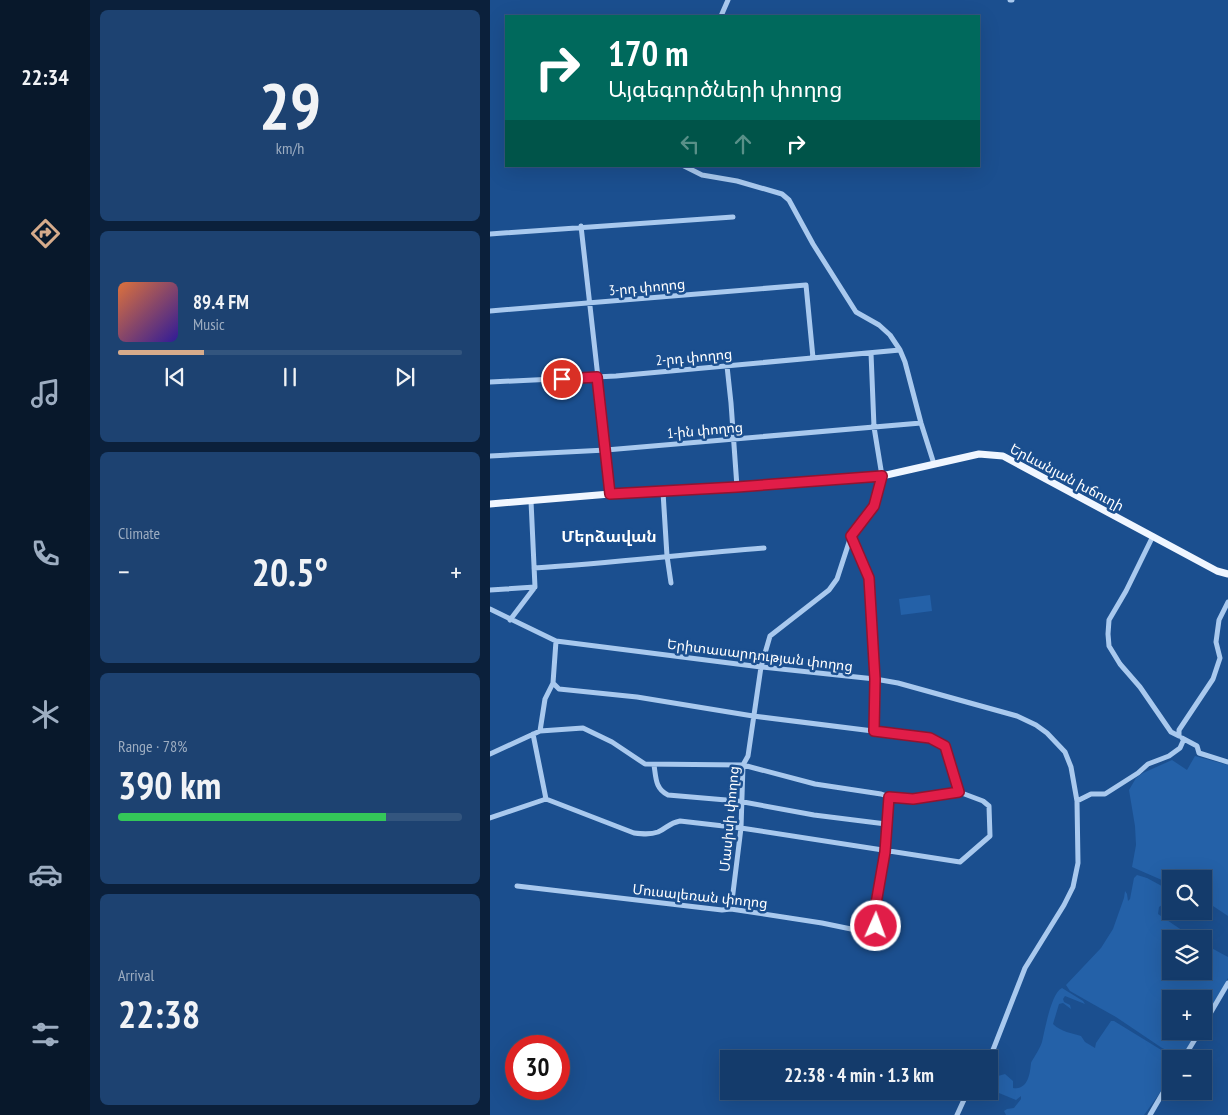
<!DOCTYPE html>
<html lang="en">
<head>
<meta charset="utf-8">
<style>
	:root { --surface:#143b6b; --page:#1d4271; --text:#f1f3f6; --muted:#9dadc1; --line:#33557e; --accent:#d6ab8b }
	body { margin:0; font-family:"PT Sans Narrow","Noto Sans Armenian",sans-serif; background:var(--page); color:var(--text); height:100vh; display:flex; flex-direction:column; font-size:19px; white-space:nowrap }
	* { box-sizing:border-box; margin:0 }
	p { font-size:16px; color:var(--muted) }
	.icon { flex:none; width:28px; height:28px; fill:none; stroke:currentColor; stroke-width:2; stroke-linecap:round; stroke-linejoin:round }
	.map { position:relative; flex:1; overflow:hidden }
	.drawer { display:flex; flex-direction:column; gap:10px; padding:10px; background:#0b203b; width:400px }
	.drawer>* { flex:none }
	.hud { position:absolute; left:15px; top:15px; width:475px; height:152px; border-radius:0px; box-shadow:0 5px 20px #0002,0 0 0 1px var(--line); background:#00695c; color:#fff; overflow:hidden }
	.controls { position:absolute; left:672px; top:870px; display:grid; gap:10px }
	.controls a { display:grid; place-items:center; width:50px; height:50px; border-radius:0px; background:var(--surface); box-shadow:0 5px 20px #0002,0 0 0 1px var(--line); font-size:25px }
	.speed { position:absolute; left:15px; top:1035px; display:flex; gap:10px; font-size:25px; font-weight:700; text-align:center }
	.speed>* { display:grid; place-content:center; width:65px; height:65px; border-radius:50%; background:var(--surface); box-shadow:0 5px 20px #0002,0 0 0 1px var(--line); line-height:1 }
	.speed .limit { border:8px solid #d22; background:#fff; color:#111 }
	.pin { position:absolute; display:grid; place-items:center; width:42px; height:42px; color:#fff; margin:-21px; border:2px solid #fff; border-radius:50%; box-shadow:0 1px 5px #0007 }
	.me { position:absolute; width:55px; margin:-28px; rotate:2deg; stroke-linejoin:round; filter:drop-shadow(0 0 4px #0008) }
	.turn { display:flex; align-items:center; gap:18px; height:105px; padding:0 20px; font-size:22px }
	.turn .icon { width:65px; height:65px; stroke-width:2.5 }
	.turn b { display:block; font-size:35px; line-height:42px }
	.lanes { display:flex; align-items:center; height:48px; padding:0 20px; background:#0003; justify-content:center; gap:25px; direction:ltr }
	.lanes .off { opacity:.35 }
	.big { font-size:38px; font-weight:700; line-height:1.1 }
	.drawer .widget { flex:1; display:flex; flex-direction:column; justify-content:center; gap:8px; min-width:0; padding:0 18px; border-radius:8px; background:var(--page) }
	.drawer .dial { align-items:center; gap:0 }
	.dial b { font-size:65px; line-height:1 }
	.song { display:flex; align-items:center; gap:15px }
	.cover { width:60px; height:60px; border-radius:8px; background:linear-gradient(135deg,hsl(20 70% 55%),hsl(250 70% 35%)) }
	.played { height:5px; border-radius:2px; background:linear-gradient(90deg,var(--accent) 25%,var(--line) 25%) }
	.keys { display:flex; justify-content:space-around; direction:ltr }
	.heat { display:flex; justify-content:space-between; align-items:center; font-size:28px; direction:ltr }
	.charge { height:8px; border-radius:4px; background:linear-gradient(90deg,#34c759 78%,var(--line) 0) }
	.trip { position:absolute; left:230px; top:1050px; width:278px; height:50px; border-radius:0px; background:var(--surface); box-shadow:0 5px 20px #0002,0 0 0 1px var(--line); font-weight:700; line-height:50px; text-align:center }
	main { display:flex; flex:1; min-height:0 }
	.dock { display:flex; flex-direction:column; width:90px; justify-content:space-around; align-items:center; background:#08182b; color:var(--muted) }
	.dock .icon { width:35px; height:35px }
	.dock .current { color:var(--accent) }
	.dock b { font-size:22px; color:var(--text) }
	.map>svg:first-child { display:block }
	.green { fill:#2461a8 }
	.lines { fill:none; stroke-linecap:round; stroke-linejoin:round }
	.minor { stroke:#a9c9ee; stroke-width:5 }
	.major { stroke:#f0f6ff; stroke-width:7 }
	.route-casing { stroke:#92132f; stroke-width:12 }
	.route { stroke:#e11d48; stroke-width:9 }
	.labels { text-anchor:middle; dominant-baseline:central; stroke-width:5; stroke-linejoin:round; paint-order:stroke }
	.street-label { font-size:14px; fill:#fff; stroke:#1b4f8f }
	.quarter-label { font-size:16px; font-weight:bold; fill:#fff; stroke:#1b4f8f }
</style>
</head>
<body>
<main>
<nav class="dock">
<b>22:34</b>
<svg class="icon current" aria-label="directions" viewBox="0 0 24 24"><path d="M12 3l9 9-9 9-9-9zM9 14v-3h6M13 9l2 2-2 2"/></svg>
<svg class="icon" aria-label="music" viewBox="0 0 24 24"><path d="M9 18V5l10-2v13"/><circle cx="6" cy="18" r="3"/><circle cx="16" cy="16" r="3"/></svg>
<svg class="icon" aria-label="phone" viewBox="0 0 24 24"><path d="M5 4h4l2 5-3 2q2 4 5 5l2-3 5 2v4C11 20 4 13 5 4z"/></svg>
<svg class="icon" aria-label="climate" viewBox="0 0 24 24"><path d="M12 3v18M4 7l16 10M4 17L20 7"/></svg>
<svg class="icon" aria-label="car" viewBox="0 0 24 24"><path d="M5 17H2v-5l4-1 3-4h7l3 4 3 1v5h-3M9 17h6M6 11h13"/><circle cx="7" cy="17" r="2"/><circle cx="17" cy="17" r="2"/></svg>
<svg class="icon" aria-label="filters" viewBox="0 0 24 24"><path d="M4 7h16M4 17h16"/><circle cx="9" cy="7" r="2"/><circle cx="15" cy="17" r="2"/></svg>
</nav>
<section class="drawer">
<div class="widget dial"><b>29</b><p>km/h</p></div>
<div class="widget">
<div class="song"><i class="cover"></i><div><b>89.4 FM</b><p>Music</p></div></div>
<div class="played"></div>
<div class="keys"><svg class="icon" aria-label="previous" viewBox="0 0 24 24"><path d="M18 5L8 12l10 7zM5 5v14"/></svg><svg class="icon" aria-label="pause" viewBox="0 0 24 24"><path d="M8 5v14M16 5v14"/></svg><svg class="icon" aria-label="next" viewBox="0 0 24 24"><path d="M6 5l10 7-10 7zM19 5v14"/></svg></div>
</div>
<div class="widget"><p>Climate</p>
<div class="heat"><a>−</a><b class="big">20.5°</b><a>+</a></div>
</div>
<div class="widget"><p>Range · 78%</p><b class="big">390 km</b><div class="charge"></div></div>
<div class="widget"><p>Arrival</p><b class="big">22:38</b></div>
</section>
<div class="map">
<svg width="738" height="1115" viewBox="0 0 738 1115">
	<rect width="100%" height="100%" fill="#1b4f8f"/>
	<path class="green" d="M440,595L442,611L411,615L409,599Z
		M705,756L738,765V916L714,900V879H681V884L642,867L646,845L645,826L639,790L646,778L653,773L682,760L697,770Z
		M647,875L657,878L681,891V899L669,907L668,914L705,939H681V971H714V944L738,957V978L714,1020V999H681V1031H706C702,1039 697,1052 689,1055L672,1048L626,1017L601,1003L580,991L576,985L611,948L623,929L634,898L635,891L637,894L638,901L640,899L644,878Z
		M572,988L593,1001L595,1004L575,996L573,999L574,1002L580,1005L581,1009L573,1003L569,1004L563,1024C571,1032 582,1033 591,1036L595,1042L605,1048L606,1043L621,1021H624L686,1059H681C681,1063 682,1067 681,1071C680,1080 660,1107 654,1115H516L514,1111L517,1109L524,1108L531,1099V1096L526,1100L504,1091L505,1084L504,1081L508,1076L515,1074L523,1081V1088C538,1090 540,1074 541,1063C542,1060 550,1049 552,1042C555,1030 561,993 572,988Z"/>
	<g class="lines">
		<path class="minor" d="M520,0H522
			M231,16L238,0
			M194,166L212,175L247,181L292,194L299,200L323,244L366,312L389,325L400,335L410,350L415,362L431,423L444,464
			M91,226L114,431L120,494
			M0,234L243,217
			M0,311L316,285L323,358
			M237,366L241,403L247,487
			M0,382L126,376L410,350
			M0,456L116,450L431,423
			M173,492L177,556L181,583
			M361,536L379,578L385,679L384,731
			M663,536L636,591L619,620L618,634L619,646L630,664L650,687L681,732L689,736V730L723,679L730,658L726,642L729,620L738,602
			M44,568C120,563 197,554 274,548
			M0,590L45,587
			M0,609L66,641L271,667L385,679L408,683L527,716L546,725L557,733L575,752L581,767L587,801L588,863L583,887L574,905L535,968L503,1050L498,1059
			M20,620L45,587L41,501
			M50,731L55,699L63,683
			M43,734L56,799
			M692,738L707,746L709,753L738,762
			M0,754L50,731L93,728L122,742L155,764L253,765L325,784L391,794C416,804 444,796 469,792
			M164,765C166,777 165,789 178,795L248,801L324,815L396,824
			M587,801L601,794H615L648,773L658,764L679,756L690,748L694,739
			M0,818L56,799L144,833C152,834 160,835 168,832C177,828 179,823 190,821L251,828L470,862L500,836L499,806L493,801L469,792C466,781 462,753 454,746C450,742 444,740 439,738L263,716L147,697L69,689L63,683L66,641
			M27,886L232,910L241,909L332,923L390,935
			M241,909L251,828L253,765L258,756L271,667L280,636L339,590L347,579L361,536L384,506L392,476L384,427L381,353
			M390,935L386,926L384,915L395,852L399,797
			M714,1024L738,983
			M693,1059L710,1031
			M467,1115L478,1091
			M660,1115L681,1079"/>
		<path class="major" d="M0,504L120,494L247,487L392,476L489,454L513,456L727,571L738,574"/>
	</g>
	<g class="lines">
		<g class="route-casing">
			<path id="route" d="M72,379L107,377L120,494L247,487L392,476L384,506L361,536L379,578L385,679L384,731L440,738L455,746L469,792L423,799L399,797L395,852L384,915L386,926"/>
		</g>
		<use href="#route" class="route"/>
	</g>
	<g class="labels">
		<g class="street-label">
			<text transform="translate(157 287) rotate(-5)">3-րդ փողոց</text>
			<text transform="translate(204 357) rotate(-5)">2-րդ փողոց</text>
			<text transform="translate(215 430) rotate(-5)">1-ին փողոց</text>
			<text transform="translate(577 477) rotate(28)">Երևանյան խճուղի</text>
			<text transform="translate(270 655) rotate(7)">Երիտասարդության փողոց</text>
			<text transform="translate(239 819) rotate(-85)">Մասիսի փողոց</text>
			<text transform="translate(210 896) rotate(6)">Մուսալեռան փողոց</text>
		</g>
		<g class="quarter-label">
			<text x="119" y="536">Մերձավան</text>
		</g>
	</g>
</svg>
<div class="controls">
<a><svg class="icon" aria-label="search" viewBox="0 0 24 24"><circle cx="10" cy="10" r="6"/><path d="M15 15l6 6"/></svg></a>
<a><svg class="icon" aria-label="layers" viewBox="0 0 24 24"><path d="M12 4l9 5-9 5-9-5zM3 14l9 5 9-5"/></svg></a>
<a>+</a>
<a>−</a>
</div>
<div class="speed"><div class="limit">30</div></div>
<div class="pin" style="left:72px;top:379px;background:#d93025"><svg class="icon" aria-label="arrive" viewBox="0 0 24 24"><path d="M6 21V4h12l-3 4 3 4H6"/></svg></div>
<svg class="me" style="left:386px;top:926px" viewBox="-20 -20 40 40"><circle r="17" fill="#e11d48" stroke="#fff" stroke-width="3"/><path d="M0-11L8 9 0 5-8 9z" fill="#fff"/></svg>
<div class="trip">22:38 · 4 min · 1.3 km</div>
<div class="hud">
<div class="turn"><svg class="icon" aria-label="right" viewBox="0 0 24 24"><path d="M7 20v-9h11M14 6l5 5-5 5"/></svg><div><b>170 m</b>Այգեգործների փողոց</div></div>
<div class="lanes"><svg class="icon off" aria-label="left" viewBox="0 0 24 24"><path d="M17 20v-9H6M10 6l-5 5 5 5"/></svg><svg class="icon off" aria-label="ahead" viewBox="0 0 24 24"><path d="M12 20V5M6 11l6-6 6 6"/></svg><svg class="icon" aria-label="right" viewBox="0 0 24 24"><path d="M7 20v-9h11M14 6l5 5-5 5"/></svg></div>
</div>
</div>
</main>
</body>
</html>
